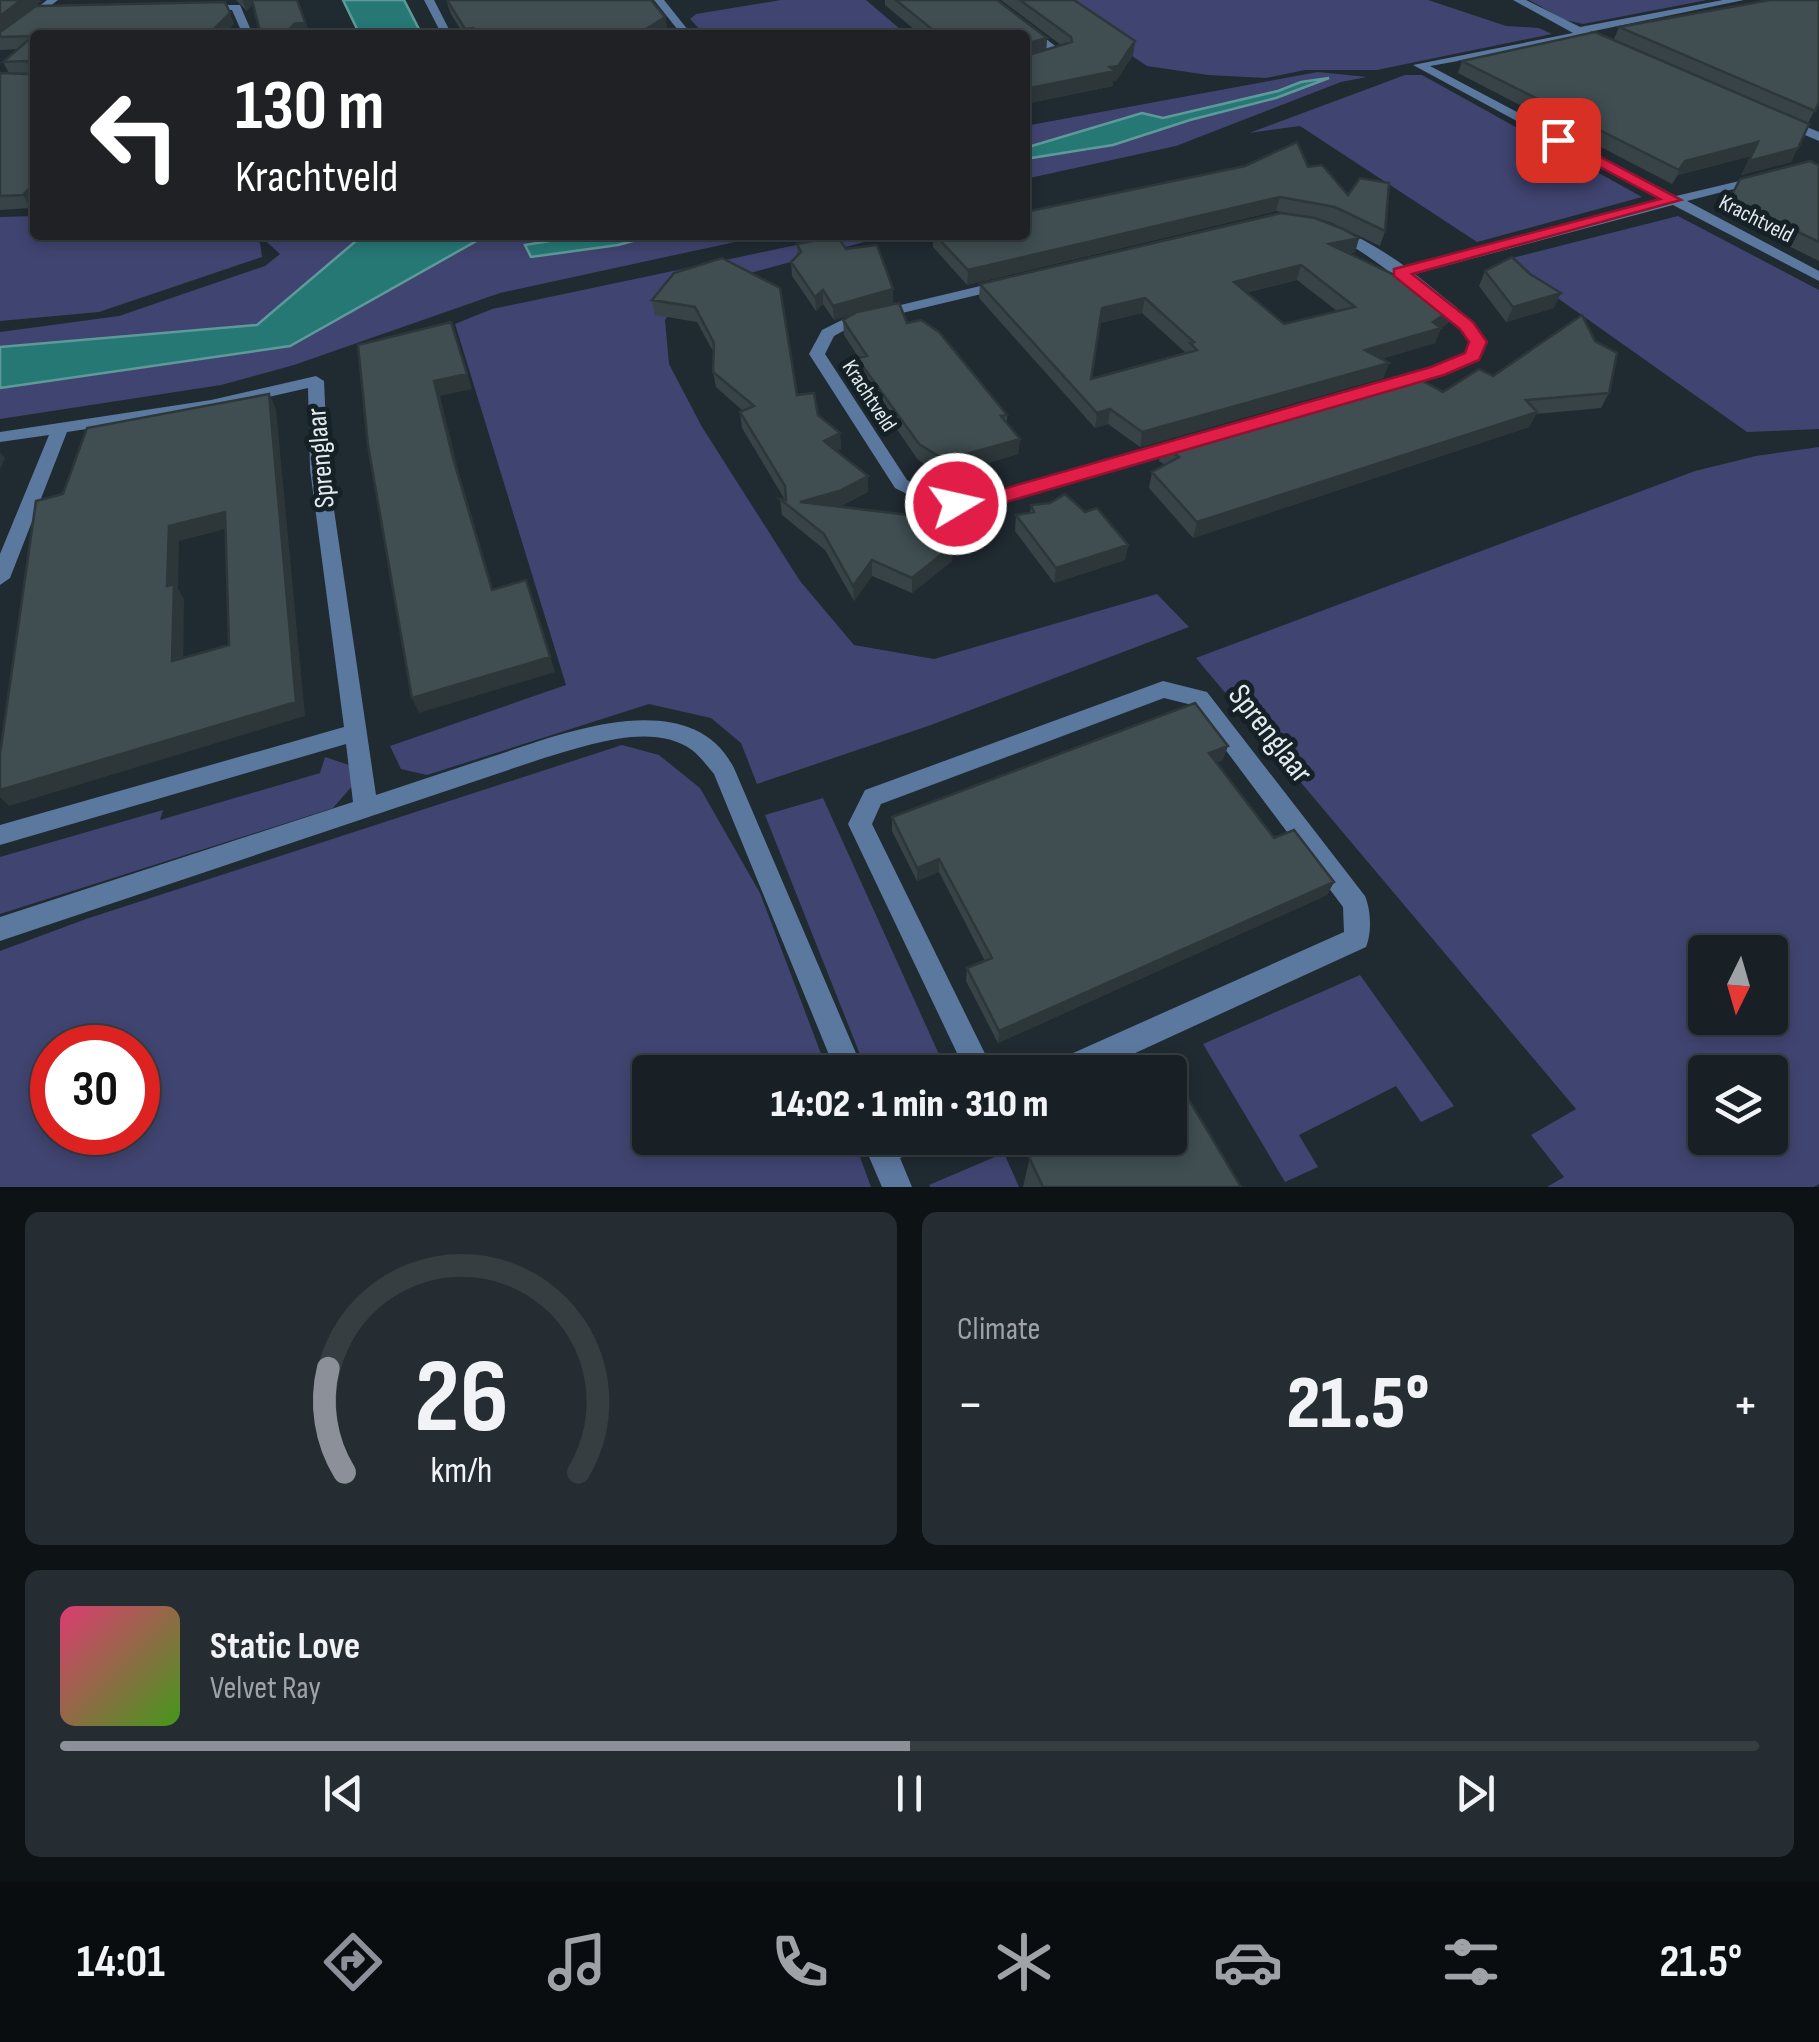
<!DOCTYPE html>
<html lang="en">
<head>
<meta charset="utf-8">
<style>
	:root { --surface:#182025; --page:#252d32; --text:#f1f3f6; --muted:#9fa3a7; --line:#363e42; --accent:#8c9099 }
	body { margin:0; font-family:"Sofia Sans Condensed",sans-serif; background:var(--page); color:var(--text); height:100vh; display:flex; flex-direction:column; font-size:38px; white-space:nowrap }
	* { box-sizing:border-box; margin:0 }
	p { font-size:32px; color:var(--muted) }
	.icon { flex:none; width:55px; height:55px; fill:none; stroke:currentColor; stroke-width:2; stroke-linecap:round; stroke-linejoin:round }
	.map { position:relative; height:1187px; overflow:hidden }
	.sheet { display:flex; flex-direction:column; gap:25px; padding:25px; background:#0d1214; flex:1 }
	.sheet>* { flex:none }
	.banner { position:absolute; left:30px; top:30px; width:1000px; height:210px; border-radius:10px; box-shadow:0 5px 15px #0003,0 0 0 2px var(--line); background:#202124; color:#fff; overflow:hidden }
	.needle { width:65px; rotate:185deg }
	.buttons { position:absolute; left:1688px; top:935px; display:grid; gap:20px }
	.buttons a { display:grid; place-items:center; width:100px; height:100px; border-radius:10px; background:var(--surface); box-shadow:0 5px 15px #0003,0 0 0 2px var(--line); font-size:50px }
	.speed { position:absolute; left:30px; top:1025px; display:flex; gap:20px; font-size:50px; font-weight:700; text-align:center }
	.speed>* { display:grid; place-content:center; width:130px; height:130px; border-radius:50%; background:var(--surface); box-shadow:0 5px 15px #0003,0 0 0 2px var(--line); line-height:1 }
	.speed .limit { border:15px solid #d22; background:#fff; color:#111 }
	.pin { position:absolute; display:grid; place-items:center; width:85px; height:85px; color:#fff; margin:-42px; border-radius:20px; box-shadow:0 5px 15px #0006 }
	.me { position:absolute; width:110px; margin:-55px; rotate:81deg; stroke-linejoin:round; filter:drop-shadow(0 0 8px #0008) }
	.turn { display:flex; align-items:center; gap:35px; height:210px; padding:0 40px; font-size:45px }
	.turn .icon { width:130px; height:130px; stroke-width:2.5 }
	.turn b { display:block; font-size:70px; line-height:85px }
	.big { font-size:75px; font-weight:800; line-height:1.1 }
	.sheet .widget { flex:1; display:flex; flex-direction:column; justify-content:center; gap:15px; min-width:0; padding:0 35px; border-radius:15px; background:var(--page) }
	.sheet .dial { align-items:center; gap:0 }
	.dial svg { height:260px; overflow:visible; fill:none; stroke:var(--line); stroke-width:7; stroke-linecap:round; text-anchor:middle }
	.dial text { fill:var(--text); stroke:none }
	.song { display:flex; align-items:center; gap:30px }
	.cover { width:120px; height:120px; border-radius:15px; background:linear-gradient(135deg,hsl(340 70% 55%),hsl(100 70% 35%)) }
	.played { height:10px; border-radius:5px; background:linear-gradient(90deg,var(--accent) 50%,var(--line) 50%) }
	.keys { display:flex; justify-content:space-around; direction:ltr }
	.heat { display:flex; justify-content:space-between; align-items:center; font-size:55px; direction:ltr }
	.sheet .tiles { flex:1; display:grid; gap:25px; grid-template-columns:1fr 1fr }
	.widget:last-child { grid-column:span 2 }
	.trip { position:absolute; left:632px; top:1055px; width:555px; height:100px; border-radius:10px; background:var(--surface); box-shadow:0 5px 15px #0003,0 0 0 2px var(--line); font-weight:800; line-height:100px; text-align:center }
	.tabs { display:flex; height:160px; justify-content:space-around; align-items:center; background:#0a0d0f; color:var(--muted) }
	.tabs .icon { width:70px; height:70px }
	.tabs .current { color:var(--accent) }
	.tabs b { font-size:45px; color:var(--text) }
	.map>svg:first-child { display:block }
	.green { fill:#404470; fill-rule:evenodd }
	.water { fill:#267875; stroke:#5f9a9a; stroke-width:2.5 }
	.lines { fill:none; stroke-linecap:round; stroke-linejoin:round }
	.minor { fill:#5b789f; fill-rule:evenodd }
	.wall { fill:#374346; fill-rule:evenodd }
	.shaded-wall { fill:#2d3739 }
	.building { fill:#404e51; stroke:#2d3739; stroke-width:2.5; fill-rule:evenodd }
	.route { fill:#e11d48; stroke:#92132f; stroke-width:2.5 }
	.labels { text-anchor:middle; dominant-baseline:central; stroke-width:10; stroke-linejoin:round; paint-order:stroke }
	.far-street-label { font-size:22px; fill:#e4ebef; stroke:#162027 }
	.street-label { font-size:28px; fill:#e4ebef; stroke:#162027 }
	.near-street-label { font-size:32px; fill:#e4ebef; stroke:#162027 }
</style>
</head>
<body>
<div class="map">
<svg width="1819" height="1187" viewBox="0 0 1819 1187">
	<rect width="100%" height="100%" fill="#202a31"/>
	<path class="green" d="M781,0H866L907,35H705L690,19L696,14Z
		M1048,0H1428L1506,26L1539,28L1552,34L1377,70H1305L1266,78L1208,75L1147,66Z
		M1529,0H1707L1583,24L1565,20Z
		M1318,72L1367,77L1341,82L1176,146L1025,179V159L1091,150L1298,89L1301,81L1278,91L1163,118L1142,113L1025,148V126Z
		M1405,75H1422L1642,197L1477,242L1300,126L1249,133Z
		M35,216V235H244L260,243L262,257L99,312L0,321V217Z
		M1678,216L1819,290V429L1747,432L1504,260Z
		M259,235H363L257,325L0,347V332L119,316L265,266L280,254Z
		M487,235H587L562,241L618,245L655,235H767L500,293L294,365L221,385L0,419V388L290,346Z
		M844,235H857L864,242L684,291L665,320L669,364L702,427L800,581L854,645L934,659L1157,594L1189,627L931,725L757,784L741,743L711,718L649,704L427,775L401,769L390,746L566,685L455,324L492,309Z
		M1819,447V1184L1814,1187H1547L1564,1177L1531,1135L1576,1109L1196,658L1695,471L1756,456ZM1705,952H1770V1018H1705ZM1705,1072H1770V1138H1705Z
		M622,745L659,755L700,788L760,893L828,1072H650V1138H853L871,1187H0V951L86,919ZM52,1048H138V1132H52Z
		M325,757L349,765L353,785L333,808L0,914V857L163,810L160,820L320,773Z
		M823,798L947,1072H867L765,815Z
		M1360,975L1454,1106L1421,1122L1396,1086L1299,1135L1318,1167L1285,1182L1203,1044Z
		M1004,1153L1019,1187H930L929,1185Z"/>
	<path class="water" d="M343,0H404L422,35H360Z
		M1329,78L1276,98L1190,120L1113,145L1025,159V148L1142,113L1163,118L1278,91L1301,82Z
		M363,235H487L290,346L0,388V347L257,325Z
		M587,235H655L618,245L531,257L525,245Z"/>
	<g class="lines">
		<path class="minor" d="M47,0H58L0,45V37Z
			M424,0H434L452,35H442Z
			M654,0H664L692,35H682Z
			M984,0H995L1067,55L1025,68V62L1054,54Z
			M1513,0H1526L1580,27L1723,0H1744L1589,32L1592,35L1587,38L1430,66L1676,196L1769,174V180L1687,201L1819,271V281L1673,205L1415,274L1456,307L1484,338L1486,341L1478,359L1444,374L975,510L927,504L895,488L809,354L822,330L846,318L1277,215C1328,218 1365,238 1406,267L1663,200L1413,65L1573,33ZM1277,223C1330,226 1355,247 1394,275C1421,295 1448,314 1470,341L1465,353L1432,368L975,498L931,492L907,480L825,354L834,336L856,324Z
			M201,5H240L253,35H243L232,10H197Z
			M1783,117L1819,132V141L1779,124L1777,121Z
			M316,376L324,381L328,469L376,795C415,782 454,769 494,756C561,734 690,682 734,768L864,1072H836L714,774C707,766 700,756 692,750C652,721 586,746 544,758L0,941V917L353,802L346,744L0,845V825L344,727L310,469L308,388L211,410L67,432L10,578L0,585V554L49,435L0,442V432L211,400Z
			M1163,681L1207,692L1365,896C1371,910 1372,933 1366,947L1094,1072H1049L1053,1062L1344,932L1343,907L1192,705L1164,698L881,804L872,824L994,1072H966L848,824L865,790Z
			M861,1138H928L924,1148L900,1158L912,1187H882Z"/>
	</g>
	<path class="wall" d="M0,0L41,1L12,23L234,24L35,35L31,208L0,210V73H9L3,62L18,49L0,50Z
		M56,0H298L310,35H261L253,4L247,11L236,0Z
		M446,0H651L665,17L667,28L657,35H464L451,14Z
		M885,0H997L1047,38L1046,50L1061,45L1001,0H1074L1135,41L1133,55L1116,81H1113V86L1025,104V35H921L885,5Z
		M1819,0V106H1817L1808,123L1791,162L1741,175L1751,156L1678,175L1672,184L1458,73L1462,61L1614,39L1619,27Z
		M1819,165V261L1722,213L1740,179Z
		M1308,167L1348,195L1385,231L1380,246L1330,222L1319,219L1359,238L1355,252L1349,254L1454,308L1448,323L1441,328L1435,343L1381,359L1389,363L1383,378L1140,447L1108,424L1095,428L979,298L980,284L1293,214L1276,211L967,285L933,247V235H1025ZM1297,280L1337,311L1284,324L1246,293ZM1142,313L1186,353L1092,379L1100,323Z
		M797,244L846,249L893,303L874,308L907,323L1007,415V423L1020,439L1018,454L945,476L918,460L858,373L857,358H859L844,335L843,320L853,314L834,320L823,304L816,311L792,276L791,262L797,256Z
		M1485,271L1554,308L1506,322L1479,286Z
		M674,273L797,395L840,433L841,449L836,451L868,492L839,507L952,561L912,593L872,576L854,601L825,550L782,515L780,499L785,500L742,428L740,412L743,411L716,387L713,372L714,353L697,322L655,315L652,300Z
		M1493,376L1609,393L1601,408L1536,414L1529,427L1193,538L1149,488L1152,472L1165,465L1159,461L1162,445L1443,392Z
		M1031,505L1085,512L1128,545L1125,560L1054,583L1015,531L1016,515L1030,513Z
		M1223,760L1216,763L1274,838L1334,882L1327,895L998,1043L966,981L967,968L985,961L939,872L917,881L892,831V817Z
		M1029,1138H1170L1241,1187H1023L1030,1157L1027,1150Z"/>
	<path class="shaded-wall" d="M21,0H40L41,1L0,32V16Z
		M242,0H255V1L247,11Z
		M298,0L310,35H285Z
		M230,13L234,24L224,35H208Z
		M665,17L667,28L657,35H637Z
		M473,28L475,35H466L465,29Z
		M1047,38L1046,52L1025,59V44Z
		M1135,41L1133,55L1116,81H1113V86L1025,104V89L1110,67Z
		M1758,142L1751,156L1678,175L1672,184L1685,161Z
		M1798,148L1791,162L1741,175L1749,161Z
		M35,182V204L31,208L23,195Z
		M1280,197L1276,211L967,285L968,270Z
		M1359,238L1355,252L1324,258L1329,244Z
		M1301,265L1297,280L1230,297L1234,282Z
		M893,289V303L834,320L833,306Z
		M823,290V304L816,311L815,297Z
		M1561,293L1554,308L1506,322L1513,307Z
		M1145,298L1142,313L1100,323L1102,308Z
		M1454,308L1448,323L1441,328L1435,343L1360,365L1365,350L1433,322Z
		M451,322L472,389L440,396L459,473L498,605L453,458L434,381Z
		M1389,363L1383,378L1140,447L1142,432Z
		M269,394L276,409L305,716L9,806L0,797V790L296,702Z
		M1110,409L1108,424L1095,428L1097,413Z
		M1537,412L1529,427L1193,538L1197,522Z
		M840,433L841,449L825,456L824,441Z
		M1020,439L1018,454L945,476V460Z
		M0,452L5,458L0,469Z
		M868,476V492L840,506L800,502Z
		M225,512L233,527L179,541L178,589L184,599L183,676L172,661L167,586L169,526Z
		M953,545L952,561L912,593V578Z
		M1128,545L1125,560L1054,583L1056,568Z
		M872,560V576L854,601L853,586Z
		M526,580L555,672L419,713L412,698Z
		M1228,746L1223,760L1204,768L1209,753Z
		M939,859V872L917,881V868Z
		M1334,882L1327,895L998,1043L999,1031Z"/>
	<path class="building" d="M0,0H21L0,16Z
		M252,0H297L305,22L294,24L285,35H261Z
		M447,0H651L665,17L637,35H477L473,28L465,29Z
		M896,0H997L1047,38L1025,44V35H939Z
		M1020,0H1074L1135,41L1118,66L1110,67L1115,71L1025,89V56L1072,42L1071,37Z
		M1770,0H1819V102L1815,111L1619,27Z
		M225,2L230,13L208,35H35V182L23,195L0,196V73L28,74L32,71L28,61L3,62L33,36L0,37V32L36,6Z
		M1595,32L1809,124L1798,148L1749,161L1758,142L1685,161L1679,170L1462,61Z
		M1297,142L1308,167L1322,165L1348,195L1360,178L1389,183L1385,231L1335,207L1280,197L968,270L935,235H1025V212L1245,166Z
		M1810,161L1819,165V242L1730,199L1740,179Z
		M1281,213L1315,218L1343,229L1359,238L1329,244L1441,297L1454,308L1433,322L1441,328L1365,350L1389,363L1142,432L1110,409L1097,413L980,284ZM1301,265L1355,307L1284,324L1234,282ZM1145,298L1194,342L1190,343L1197,350L1091,379L1102,308Z
		M837,236L846,249L877,245L893,289L833,306L823,290L815,297L791,262L801,252L797,244Z
		M1512,257L1530,274L1561,293L1513,307L1485,271Z
		M722,258L780,288L797,395L814,393L818,415L840,433L824,441L868,476L839,491L800,502L917,516L953,545L912,578L872,560L853,586L824,534L780,499L786,500L785,486L740,412L754,406L713,372L714,343L695,307L652,300L674,273Z
		M899,303L907,323L921,320L939,332L1007,415L1001,416L1020,439L945,460L919,444L857,358L867,356L843,320L857,312Z
		M1582,315L1595,341L1617,353L1609,393L1526,400L1537,412L1197,522L1152,472L1179,457L1162,445L1410,374L1443,392L1479,369L1493,376Z
		M451,322L467,374L434,381L453,458L492,590L526,580L550,657L412,698L368,445L358,345Z
		M269,394L296,702L0,790V754L36,501L63,494L87,428ZM225,512L229,645L172,661L174,584L167,586L169,526Z
		M1065,494L1085,512L1097,508L1128,545L1056,568L1016,515L1034,512L1031,505L1050,503Z
		M1195,703L1228,746L1209,753L1274,838L1294,830L1334,882L999,1031L967,968L992,958L939,859L917,868L892,817Z
		M1164,1058L1241,1187H1043L1029,1157L1047,1148L1042,1138H1170V1072H1133Z"/>
	<path class="route" d="M1553,137H1563L1681,200L1412,274L1473,322L1487,342L1479,360L1444,375L975,511H956L945,504L956,497H975L1431,367L1465,353L1469,342L1460,329L1394,276V269L1660,199L1553,142Z"/>
	<g class="labels">
		<g class="far-street-label">
			<text transform="translate(1756 219) rotate(27)">Krachtveld</text>
			<text transform="translate(869 396) rotate(57)">Krachtveld</text>
		</g>
		<g class="street-label">
			<text transform="translate(321 458) rotate(-95)">Sprenglaar</text>
		</g>
		<g class="near-street-label">
			<text transform="translate(1270 734) rotate(52)">Sprenglaar</text>
		</g>
	</g>
</svg>
<div class="buttons">
<a><svg class="needle" viewBox="-14 -14 28 28"><path d="M0-13l5 13h-10z" fill="#e53935"/><path d="M0 13l5-13h-10z" fill="#9fa3a7"/></svg></a>
<a><svg class="icon" aria-label="layers" viewBox="0 0 24 24"><path d="M12 4l9 5-9 5-9-5zM3 14l9 5 9-5"/></svg></a>
</div>
<div class="speed"><div class="limit">30</div></div>
<div class="pin" style="left:1558px;top:140px;background:#d93025"><svg class="icon" aria-label="arrive" viewBox="0 0 24 24"><path d="M6 21V4h12l-3 4 3 4H6"/></svg></div>
<svg class="me" style="left:956px;top:504px" viewBox="-20 -20 40 40"><circle r="17" fill="#e11d48" stroke="#fff" stroke-width="3"/><path d="M0-11L8 9 0 5-8 9z" fill="#fff"/></svg>
<div class="trip">14:02 · 1 min · 310 m</div>
<div class="banner">
<div class="turn"><svg class="icon" aria-label="left" viewBox="0 0 24 24"><path d="M17 20v-9H6M10 6l-5 5 5 5"/></svg><div><b>130 m</b>Krachtveld</div></div>
</div>
</div>
<section class="sheet">
<div class="tiles">
<div class="widget dial"><svg viewBox="0 0 100 80">
<path d="M14 69A42 42 0 1 1 86 69"/>
<path d="M14 69A42 42 0 0 1 9 37" stroke="#8c9099"/>
<text x="50" y="56" font-size="32" font-weight="700">26</text>
<text x="50" y="72" font-size="11">km/h</text>
</svg></div>
<div class="widget"><p>Climate</p>
<div class="heat"><a>−</a><b class="big">21.5°</b><a>+</a></div>
</div>
<div class="widget">
<div class="song"><i class="cover"></i><div><b>Static Love</b><p>Velvet Ray</p></div></div>
<div class="played"></div>
<div class="keys"><svg class="icon" aria-label="previous" viewBox="0 0 24 24"><path d="M18 5L8 12l10 7zM5 5v14"/></svg><svg class="icon" aria-label="pause" viewBox="0 0 24 24"><path d="M8 5v14M16 5v14"/></svg><svg class="icon" aria-label="next" viewBox="0 0 24 24"><path d="M6 5l10 7-10 7zM19 5v14"/></svg></div>
</div>
</div>
</section>
<nav class="tabs">
<b>14:01</b>
<svg class="icon current" aria-label="directions" viewBox="0 0 24 24"><path d="M12 3l9 9-9 9-9-9zM9 14v-3h6M13 9l2 2-2 2"/></svg>
<svg class="icon" aria-label="music" viewBox="0 0 24 24"><path d="M9 18V5l10-2v13"/><circle cx="6" cy="18" r="3"/><circle cx="16" cy="16" r="3"/></svg>
<svg class="icon" aria-label="phone" viewBox="0 0 24 24"><path d="M5 4h4l2 5-3 2q2 4 5 5l2-3 5 2v4C11 20 4 13 5 4z"/></svg>
<svg class="icon" aria-label="climate" viewBox="0 0 24 24"><path d="M12 3v18M4 7l16 10M4 17L20 7"/></svg>
<svg class="icon" aria-label="car" viewBox="0 0 24 24"><path d="M5 17H2v-5l4-1 3-4h7l3 4 3 1v5h-3M9 17h6M6 11h13"/><circle cx="7" cy="17" r="2"/><circle cx="17" cy="17" r="2"/></svg>
<svg class="icon" aria-label="filters" viewBox="0 0 24 24"><path d="M4 7h16M4 17h16"/><circle cx="9" cy="7" r="2"/><circle cx="15" cy="17" r="2"/></svg>
<b>21.5°</b>
</nav>
</body>
</html>
